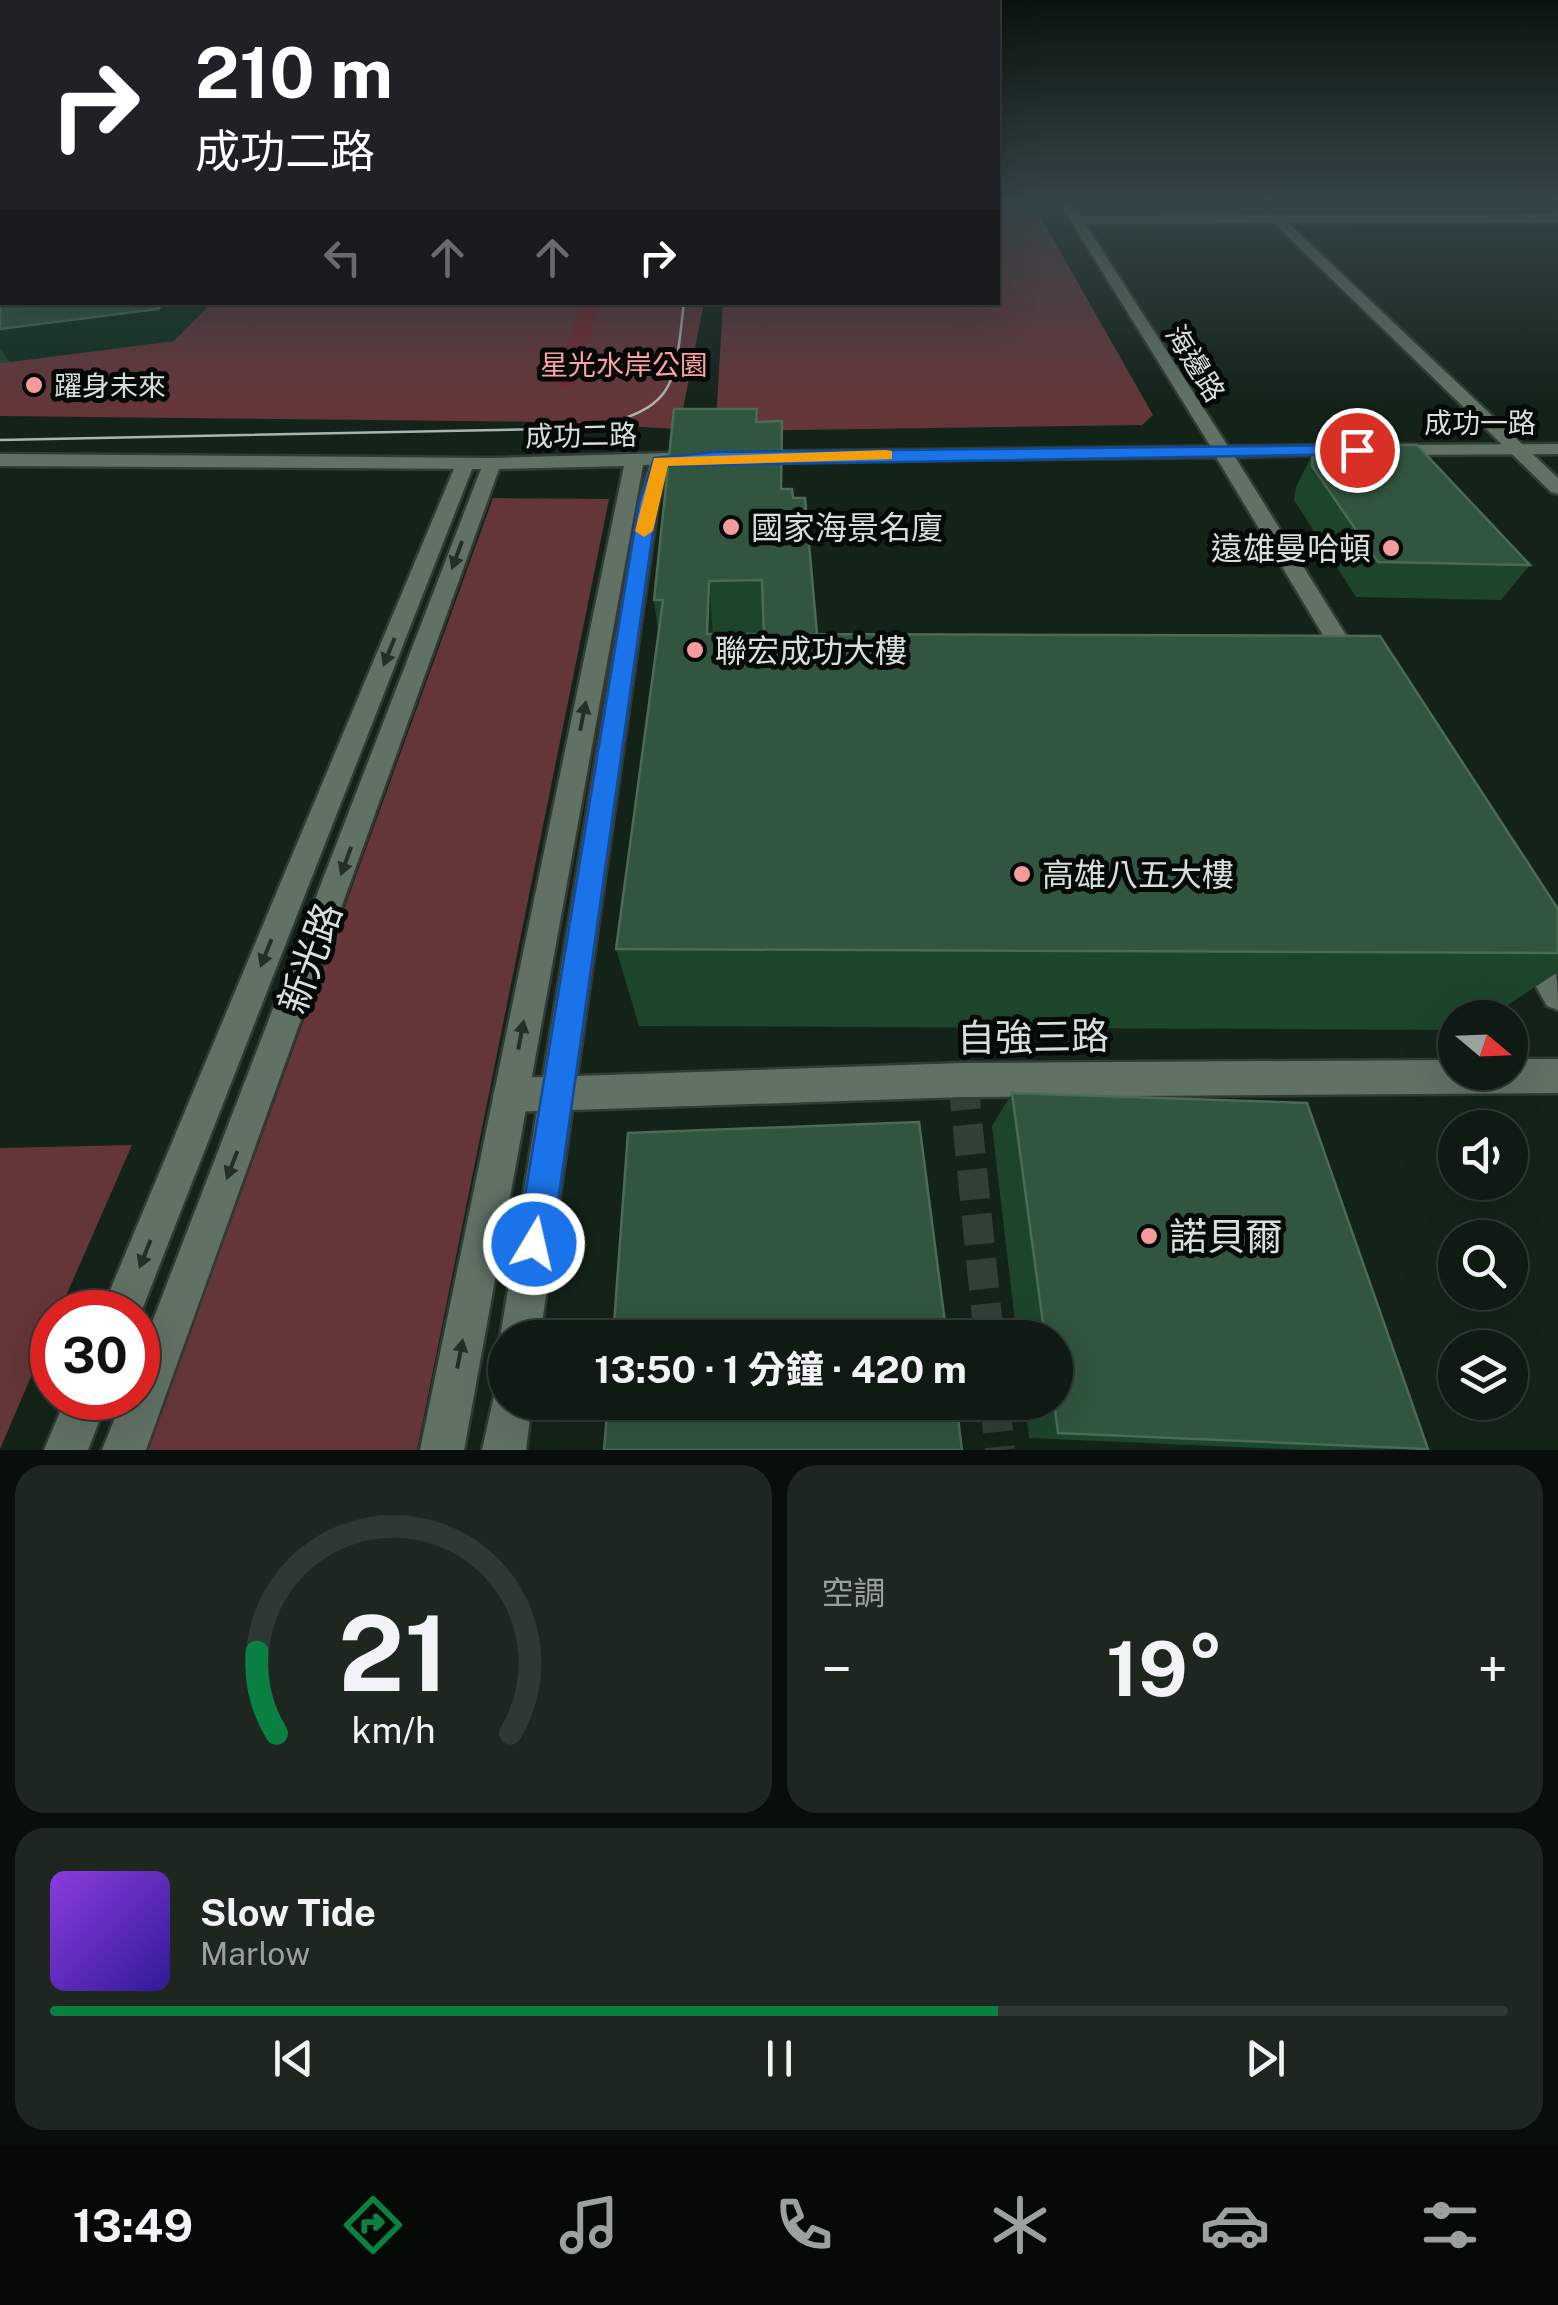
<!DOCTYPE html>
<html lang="zh-TW">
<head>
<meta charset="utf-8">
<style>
	:root { --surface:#0f1a12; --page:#1d2720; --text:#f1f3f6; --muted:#9ba19f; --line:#2f3832; --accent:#0b8043 }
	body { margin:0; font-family:"Public Sans","Noto Sans TC",sans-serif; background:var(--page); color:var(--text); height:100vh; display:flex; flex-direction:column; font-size:38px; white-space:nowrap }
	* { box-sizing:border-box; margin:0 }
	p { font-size:32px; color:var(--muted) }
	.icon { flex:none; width:55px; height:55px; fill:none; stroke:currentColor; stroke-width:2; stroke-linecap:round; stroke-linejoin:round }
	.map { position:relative; height:1450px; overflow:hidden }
	.sheet { display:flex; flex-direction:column; gap:15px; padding:15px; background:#080e0a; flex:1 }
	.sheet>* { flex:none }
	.banner { position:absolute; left:0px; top:0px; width:1000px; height:305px; box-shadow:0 10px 40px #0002,0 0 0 2px var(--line); background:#202124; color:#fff; overflow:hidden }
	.needle { width:65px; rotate:109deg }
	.buttons { position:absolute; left:1438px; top:1000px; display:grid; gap:20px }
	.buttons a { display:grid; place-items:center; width:90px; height:90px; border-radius:50%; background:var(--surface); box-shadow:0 10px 40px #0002,0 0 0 2px var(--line); font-size:50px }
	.speed { position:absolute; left:30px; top:1290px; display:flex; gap:20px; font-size:50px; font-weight:700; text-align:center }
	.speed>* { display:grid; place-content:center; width:130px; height:130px; border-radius:50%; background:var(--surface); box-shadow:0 10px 40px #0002,0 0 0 2px var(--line); line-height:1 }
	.speed .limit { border:15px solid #d22; background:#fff; color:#111 }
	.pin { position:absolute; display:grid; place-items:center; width:85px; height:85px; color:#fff; margin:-42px; border:5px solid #fff; border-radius:50%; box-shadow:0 2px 10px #0007 }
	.me { position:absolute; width:110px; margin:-55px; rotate:9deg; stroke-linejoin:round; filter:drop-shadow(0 0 8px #0008) }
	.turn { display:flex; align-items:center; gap:35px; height:210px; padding:0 30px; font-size:45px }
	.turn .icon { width:130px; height:130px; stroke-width:2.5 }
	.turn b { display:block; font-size:70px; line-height:85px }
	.lanes { display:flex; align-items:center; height:95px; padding:0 30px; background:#0003; justify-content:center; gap:50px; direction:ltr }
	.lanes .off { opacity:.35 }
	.big { font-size:75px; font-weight:700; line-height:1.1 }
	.sheet .widget { flex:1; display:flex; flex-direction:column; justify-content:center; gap:15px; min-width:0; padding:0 35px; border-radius:30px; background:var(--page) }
	.sheet .dial { align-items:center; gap:0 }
	.dial svg { height:260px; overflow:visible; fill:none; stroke:var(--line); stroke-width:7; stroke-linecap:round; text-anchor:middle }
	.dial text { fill:var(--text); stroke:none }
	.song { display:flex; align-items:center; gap:30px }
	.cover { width:120px; height:120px; border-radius:15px; background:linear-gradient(135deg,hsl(270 70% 55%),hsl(250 70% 35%)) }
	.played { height:10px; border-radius:5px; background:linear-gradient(90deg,var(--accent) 65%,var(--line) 65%) }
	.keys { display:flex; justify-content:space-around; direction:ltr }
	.heat { display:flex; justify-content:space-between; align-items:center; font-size:55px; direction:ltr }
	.sheet .tiles { flex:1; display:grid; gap:15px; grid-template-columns:1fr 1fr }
	.widget:last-child { grid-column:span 2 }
	.trip { position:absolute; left:488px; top:1320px; width:585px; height:100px; border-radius:50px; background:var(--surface); box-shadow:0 10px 40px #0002,0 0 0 2px var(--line); font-weight:700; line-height:100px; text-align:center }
	.menu { display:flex; height:160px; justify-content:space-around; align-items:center; background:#060a07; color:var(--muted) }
	.menu .icon { width:70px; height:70px }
	.menu .current { color:var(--accent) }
	.menu b { font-size:45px; color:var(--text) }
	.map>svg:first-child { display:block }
	.green { fill:#653639 }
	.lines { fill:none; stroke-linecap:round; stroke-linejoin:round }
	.canal { fill:#792932; fill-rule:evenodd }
	.pedestrian-tunnel { stroke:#313f35; stroke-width:30; stroke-dasharray:30 15; stroke-linecap:butt }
	.minor-casing { stroke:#313a33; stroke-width:5 }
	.tertiary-casing { stroke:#313a33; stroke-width:5 }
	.minor { fill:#617265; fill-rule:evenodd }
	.tertiary { fill:#617265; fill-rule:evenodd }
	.tram { stroke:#abb5ae; stroke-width:2.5 }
	.wall { fill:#1d452c }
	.shaded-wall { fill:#11301c }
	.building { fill:#31553e; stroke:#4b6b56; stroke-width:2.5; fill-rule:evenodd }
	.oneway { fill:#252e27 }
	.route { fill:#1a73e8; stroke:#114b97; stroke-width:2.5 }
	.slow { fill:#f59e0b }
	.poi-dot { fill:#f59b9e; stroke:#050a06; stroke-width:4 }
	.labels { text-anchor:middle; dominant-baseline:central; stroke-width:10; stroke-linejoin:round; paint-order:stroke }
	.far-street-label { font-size:28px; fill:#d6dfd8; stroke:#050a06 }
	.far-park-label { font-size:28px; fill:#fe9fa4; stroke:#050a06 }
	.far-poi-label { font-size:28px; fill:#d6dfd8; stroke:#050a06; text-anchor:start }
	.poi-label { font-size:32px; fill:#d6dfd8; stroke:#050a06; text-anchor:start }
	.near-street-label { font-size:38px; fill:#d6dfd8; stroke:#050a06 }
	.near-poi-label { font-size:38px; fill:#d6dfd8; stroke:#050a06; text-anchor:start }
</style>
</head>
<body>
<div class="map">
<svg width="1558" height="1450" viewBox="0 0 1558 1450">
	<rect width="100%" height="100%" fill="#142318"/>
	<path class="green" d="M0,200L2,302L704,303L679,429L550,422L0,416Z
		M998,200H1031L1153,415L1142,425L735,431L716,421L723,303L998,302Z
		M493,498L609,499L417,1450H148Z
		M132,1145L59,1312H52V1328L0,1449V1148Z"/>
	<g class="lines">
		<path class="canal" d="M581,302H600L577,382L566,388L555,382Z"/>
		<path class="pedestrian-tunnel" d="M963,1080L989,1338
			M995,1402L1000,1450"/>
		<g class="minor-casing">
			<path id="minor" d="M1058,200H1070L1080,216L1558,214V222L1288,223L1558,478V494L1551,492L1274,223L1085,224L1231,451L1228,455H1216Z
				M660,455L669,461L658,503L577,1076L963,1063L1455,1060V1072H1510V1059H1558V1093L963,1097L572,1110L540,1338H505V1350L500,1338L537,1111L510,1112L498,1107L493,1095L498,1083L510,1078L543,1077L638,503L651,461Z
				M465,458L474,464L138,1320V1312H101L456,464Z
				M505,1384V1402H532L526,1450H482L496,1387Z
				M66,1398H108L88,1450H44Z"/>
		</g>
		<g class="tertiary-casing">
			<path id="tertiary" d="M1558,444V454L1388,455L1379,450L1388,445Z
				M1348,445L1357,450L1354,454L1235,457L1364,664L1352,672L1344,670L1216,457L748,462L739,457L748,452Z
				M703,452L712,458L709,462L643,465L464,1450H420L624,466L499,469L146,1450H102L123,1398H138V1359L481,469L0,466V454L492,458Z
				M1532,939C1558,950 1558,983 1558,1010L1547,1006L1517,953L1521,943Z"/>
		</g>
		<use href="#minor" class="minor"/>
		<use href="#tertiary" class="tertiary"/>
		<path class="tram" d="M0,440L591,428C680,407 674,384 684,302"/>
	</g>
	<path class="wall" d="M0,200L2,302H212L174,341L0,363Z
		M757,409V422L781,489L817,634L1558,909V972L1488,1018H1455V1030L639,1026L616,949L658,630L654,600Z
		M1313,453L1530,565L1501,600L1356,597L1294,500L1296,487Z
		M1012,1093L1428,1449L1309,1450L1029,1438L1025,1402H1055V1338H1017L992,1126Z"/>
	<path class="shaded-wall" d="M165,302H212L174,341L10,362L0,348V329Z
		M709,581L716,676L707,634Z"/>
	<path class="building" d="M0,200H2V302H165L158,309L0,329Z
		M674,409H757L756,422L782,421L781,489H792L793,498H805L817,634L1380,636L1558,909V953L616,949L663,600H654ZM762,580L764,634H707L709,581Z
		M1324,445H1417L1530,565L1378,562L1312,466L1313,453Z
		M1012,1093L1307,1103L1428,1449L1058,1433L1054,1402L1055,1338H1045Z
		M919,1122L947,1338H613L628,1133Z
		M608,1402H956L962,1450H604Z"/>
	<defs><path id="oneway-solid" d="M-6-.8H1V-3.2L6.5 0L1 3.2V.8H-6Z" transform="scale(2.5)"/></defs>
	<g class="oneway">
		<use href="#oneway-solid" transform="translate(457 555) rotate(110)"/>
		<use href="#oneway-solid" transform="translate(389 652) rotate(112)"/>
		<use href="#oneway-solid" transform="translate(583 716) rotate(-79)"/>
		<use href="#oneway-solid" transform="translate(346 861) rotate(110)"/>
		<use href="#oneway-solid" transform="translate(266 953) rotate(112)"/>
		<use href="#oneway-solid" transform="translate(521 1035) rotate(-79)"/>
		<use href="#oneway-solid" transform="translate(232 1165) rotate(111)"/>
		<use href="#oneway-solid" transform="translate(145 1254) rotate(112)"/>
		<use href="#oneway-solid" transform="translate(460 1354) rotate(-79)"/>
	</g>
	<linearGradient id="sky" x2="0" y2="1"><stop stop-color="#0b130d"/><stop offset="0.5" stop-color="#344548"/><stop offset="1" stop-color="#344548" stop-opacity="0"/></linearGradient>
	<rect width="1558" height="403" fill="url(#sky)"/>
	<path class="route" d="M1357,445L1363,447V454L667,466L657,503L552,1244L546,1256L534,1261L522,1256L517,1244L639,503L654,458L715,452Z"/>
	<path class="slow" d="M886,450L892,451V459L668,466L653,531L644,537L635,531L654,458Z"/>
	<g class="poi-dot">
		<circle cx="34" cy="385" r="10"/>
		<circle cx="731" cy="527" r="10"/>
		<circle cx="1391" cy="548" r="10"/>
		<circle cx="695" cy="650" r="10"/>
		<circle cx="1022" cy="874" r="10"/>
		<circle cx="1149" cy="1236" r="10"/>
	</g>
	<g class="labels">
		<g class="far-street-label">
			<text transform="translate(1196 363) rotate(58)">海邊路</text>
			<text x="1480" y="422">成功一路</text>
			<text transform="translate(581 435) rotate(-1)">成功二路</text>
		</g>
		<g class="far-park-label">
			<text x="624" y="364">星光水岸公園</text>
		</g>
		<g class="far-poi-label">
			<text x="54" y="385">躍身未來</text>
		</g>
		<g class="poi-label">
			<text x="751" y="527">國家海景名廈</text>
			<text x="1371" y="548" text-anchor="end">遠雄曼哈頓</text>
			<text x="715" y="650">聯宏成功大樓</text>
			<text x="1042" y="874">高雄八五大樓</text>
		</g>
		<g class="near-street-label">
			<text transform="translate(310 958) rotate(-70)">新光路</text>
			<text transform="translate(1033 1037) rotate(-1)">自強三路</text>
		</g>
		<g class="near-poi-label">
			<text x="1169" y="1236">諾貝爾</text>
		</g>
	</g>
</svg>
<div class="buttons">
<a><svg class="needle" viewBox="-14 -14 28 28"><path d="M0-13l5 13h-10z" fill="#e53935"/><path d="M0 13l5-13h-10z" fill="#9ba19f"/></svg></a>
<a><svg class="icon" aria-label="sound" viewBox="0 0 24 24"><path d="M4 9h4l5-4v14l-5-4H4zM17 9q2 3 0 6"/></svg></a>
<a><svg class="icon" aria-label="search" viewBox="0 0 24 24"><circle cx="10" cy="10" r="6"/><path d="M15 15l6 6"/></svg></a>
<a><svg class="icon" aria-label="layers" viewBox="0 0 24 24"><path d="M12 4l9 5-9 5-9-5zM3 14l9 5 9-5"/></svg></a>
</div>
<div class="speed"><div class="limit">30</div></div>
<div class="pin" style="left:1357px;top:450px;background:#d93025"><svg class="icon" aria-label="arrive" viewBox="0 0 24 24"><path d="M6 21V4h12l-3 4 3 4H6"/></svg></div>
<svg class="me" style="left:534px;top:1244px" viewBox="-20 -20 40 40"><circle r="17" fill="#1a73e8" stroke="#fff" stroke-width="3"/><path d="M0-11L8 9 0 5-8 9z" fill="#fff"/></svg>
<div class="trip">13:50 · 1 分鐘 · 420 m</div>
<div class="banner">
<div class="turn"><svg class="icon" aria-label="right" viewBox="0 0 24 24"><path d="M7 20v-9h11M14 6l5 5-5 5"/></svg><div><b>210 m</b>成功二路</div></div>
<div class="lanes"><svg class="icon off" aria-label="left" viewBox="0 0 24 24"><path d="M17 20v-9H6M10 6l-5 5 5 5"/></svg><svg class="icon off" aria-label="ahead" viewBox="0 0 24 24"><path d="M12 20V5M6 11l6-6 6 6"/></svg><svg class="icon off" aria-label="ahead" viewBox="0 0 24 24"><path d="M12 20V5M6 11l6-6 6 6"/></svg><svg class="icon" aria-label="right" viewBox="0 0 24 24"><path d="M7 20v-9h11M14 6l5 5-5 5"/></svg></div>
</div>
</div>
<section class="sheet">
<div class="tiles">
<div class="widget dial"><svg viewBox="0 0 100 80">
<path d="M14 69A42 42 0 1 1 86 69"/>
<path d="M14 69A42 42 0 0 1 8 44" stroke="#0b8043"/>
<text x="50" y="56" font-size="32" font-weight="700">21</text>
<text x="50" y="72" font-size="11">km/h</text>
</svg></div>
<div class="widget"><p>空調</p>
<div class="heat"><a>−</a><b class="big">19°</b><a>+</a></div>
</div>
<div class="widget">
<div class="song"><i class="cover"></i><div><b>Slow Tide</b><p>Marlow</p></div></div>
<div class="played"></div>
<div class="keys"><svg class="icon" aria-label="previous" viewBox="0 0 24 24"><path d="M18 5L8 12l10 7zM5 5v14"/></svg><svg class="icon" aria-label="pause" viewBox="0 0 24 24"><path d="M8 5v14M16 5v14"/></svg><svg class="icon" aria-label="next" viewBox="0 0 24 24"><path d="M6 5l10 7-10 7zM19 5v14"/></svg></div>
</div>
</div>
</section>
<nav class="menu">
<b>13:49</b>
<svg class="icon current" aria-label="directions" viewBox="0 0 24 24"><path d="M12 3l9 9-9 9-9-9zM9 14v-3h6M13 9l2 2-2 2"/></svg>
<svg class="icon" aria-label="music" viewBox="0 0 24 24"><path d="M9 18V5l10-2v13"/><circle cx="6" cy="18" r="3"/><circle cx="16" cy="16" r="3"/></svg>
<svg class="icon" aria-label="phone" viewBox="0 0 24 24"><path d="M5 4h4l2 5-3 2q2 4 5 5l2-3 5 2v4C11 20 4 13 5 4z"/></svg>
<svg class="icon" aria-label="climate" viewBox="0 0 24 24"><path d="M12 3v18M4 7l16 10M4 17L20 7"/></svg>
<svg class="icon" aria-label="car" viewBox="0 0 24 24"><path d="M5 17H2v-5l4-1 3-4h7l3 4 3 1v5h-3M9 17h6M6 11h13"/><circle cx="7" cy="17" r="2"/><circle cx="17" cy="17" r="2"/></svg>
<svg class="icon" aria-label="filters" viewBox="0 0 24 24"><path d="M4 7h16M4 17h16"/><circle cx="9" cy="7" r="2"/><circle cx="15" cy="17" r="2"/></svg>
</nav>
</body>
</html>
